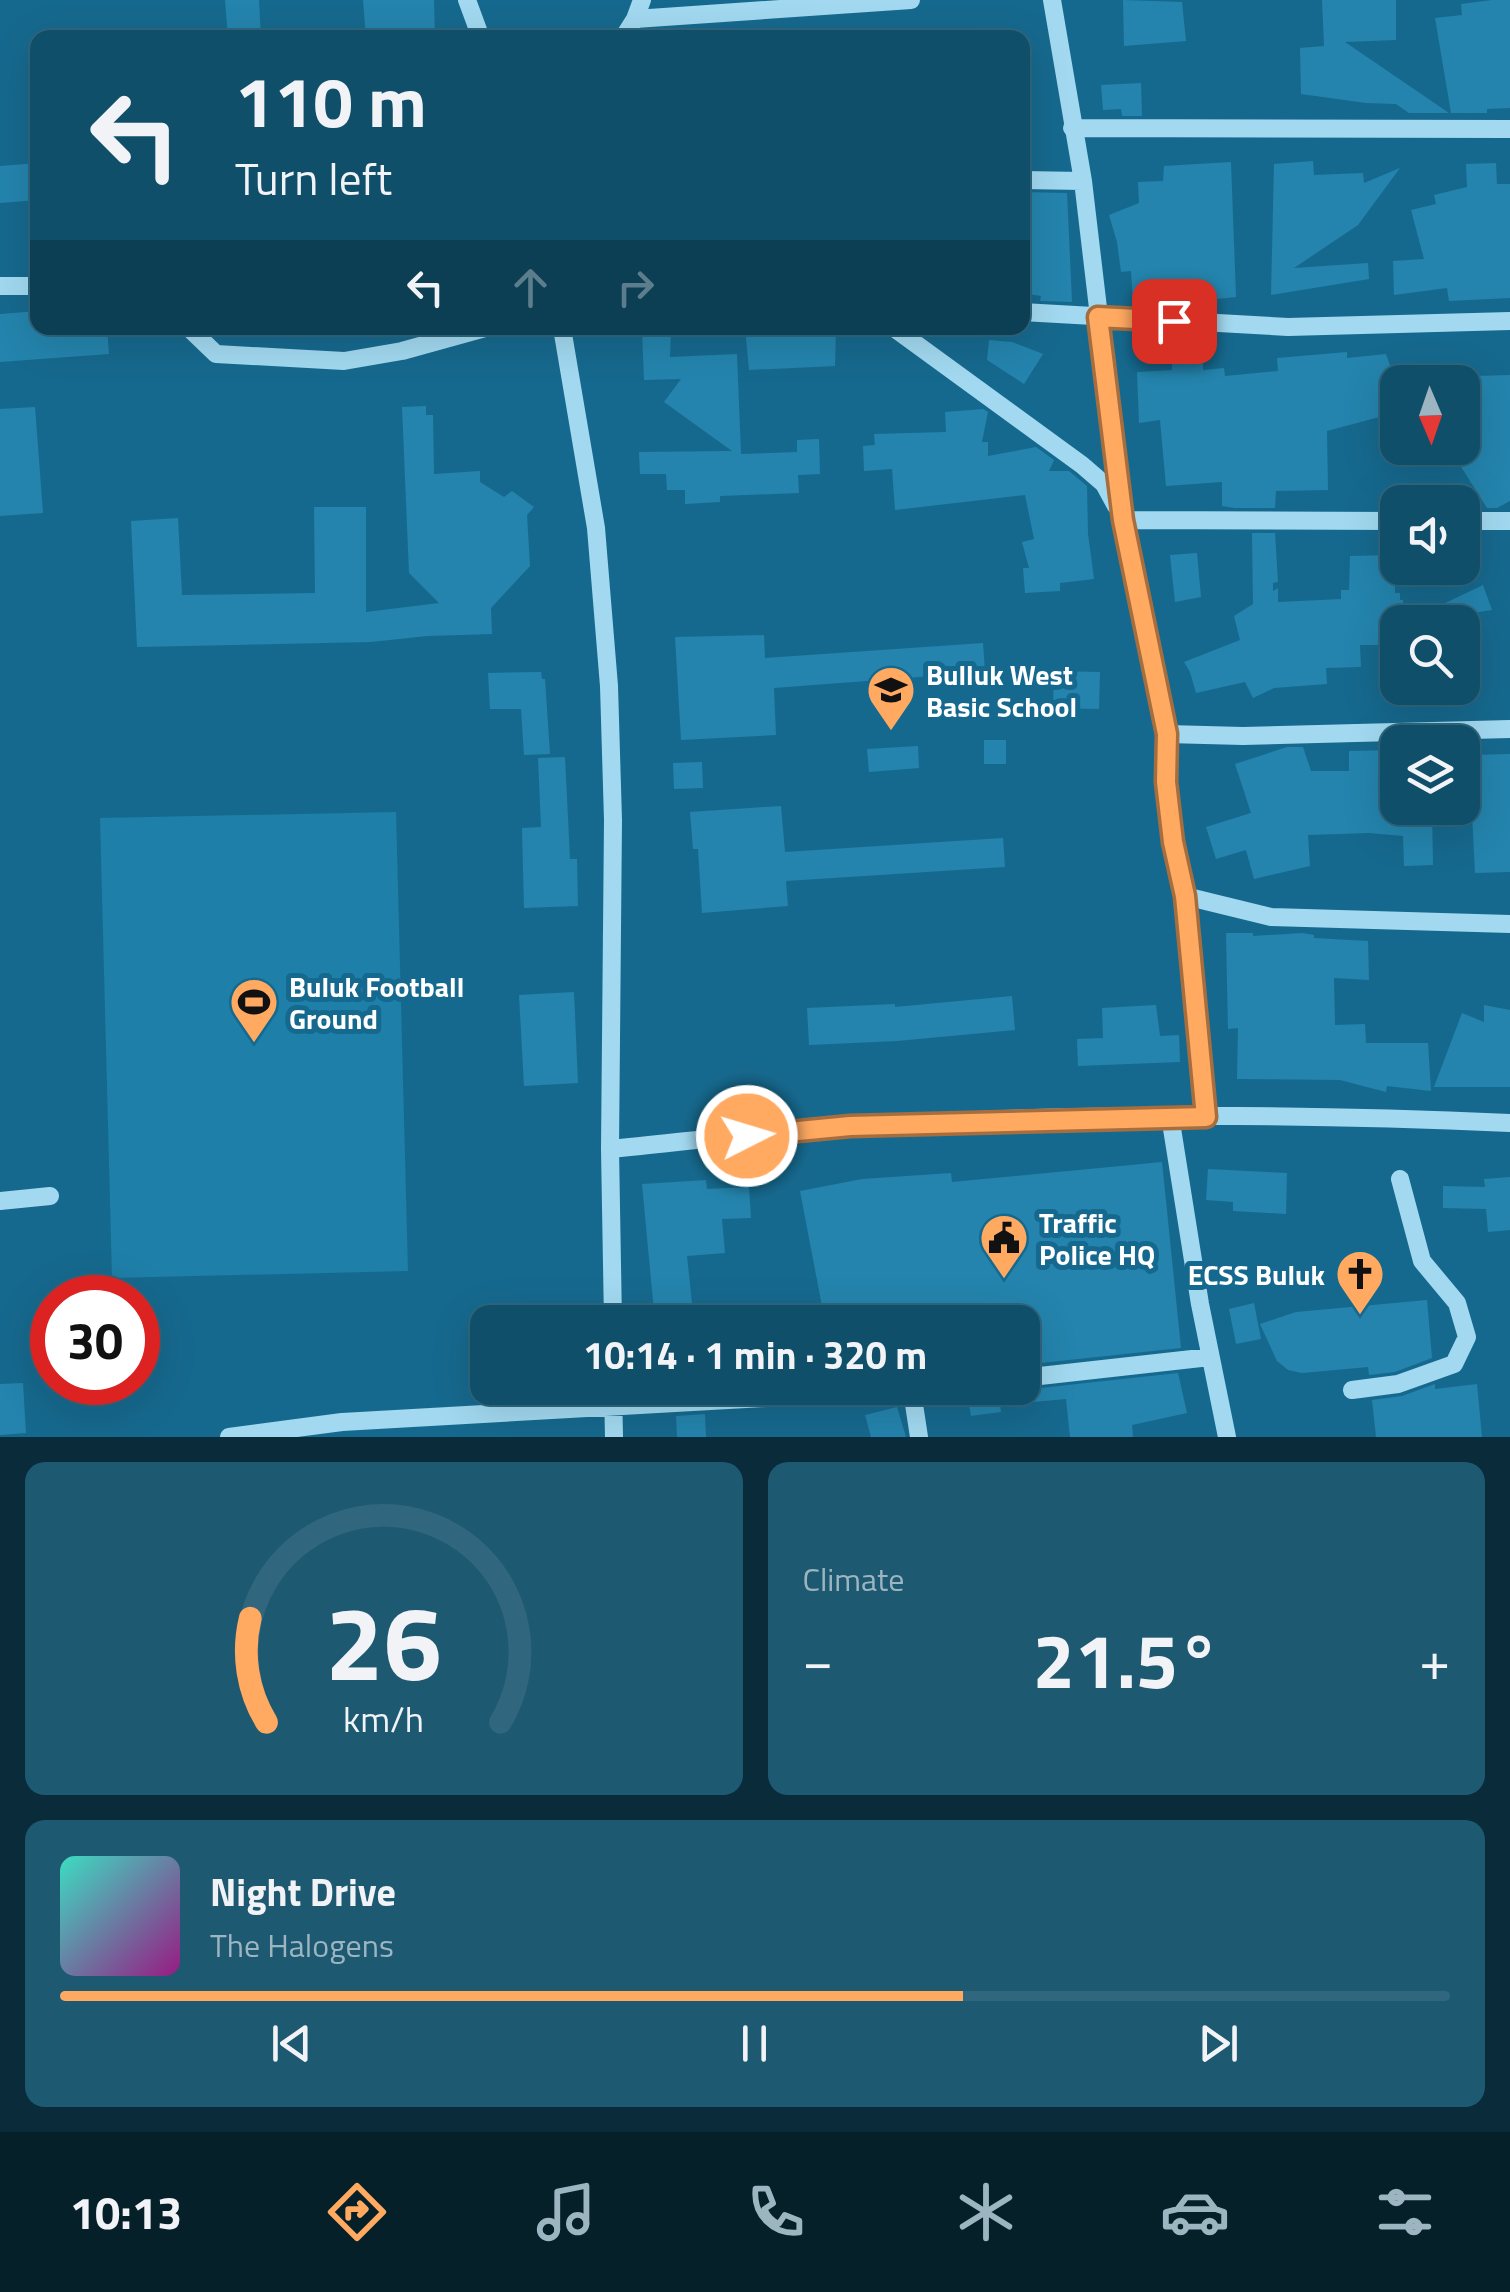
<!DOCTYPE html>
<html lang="en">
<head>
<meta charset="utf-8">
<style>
	:root { --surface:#104f6a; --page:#1e5972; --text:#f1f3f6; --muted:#9cb5c1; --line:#30667e; --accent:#ffa961 }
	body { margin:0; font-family:"Titillium Web",sans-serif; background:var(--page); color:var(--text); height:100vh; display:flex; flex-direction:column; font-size:38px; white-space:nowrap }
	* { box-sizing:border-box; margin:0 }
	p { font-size:32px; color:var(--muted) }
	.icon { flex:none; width:55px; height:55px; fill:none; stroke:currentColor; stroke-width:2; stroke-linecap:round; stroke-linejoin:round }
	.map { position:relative; height:1437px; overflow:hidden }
	.details { display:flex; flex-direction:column; gap:25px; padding:25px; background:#092b3a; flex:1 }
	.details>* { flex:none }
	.hud { position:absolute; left:30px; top:30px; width:1000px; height:305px; border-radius:20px; box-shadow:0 10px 40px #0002,0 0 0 2px var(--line); background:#104f6a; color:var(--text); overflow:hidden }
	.needle { width:65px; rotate:178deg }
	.buttons { position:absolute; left:1380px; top:365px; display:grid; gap:20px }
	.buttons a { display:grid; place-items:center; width:100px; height:100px; border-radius:20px; background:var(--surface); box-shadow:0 10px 40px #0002,0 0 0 2px var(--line); font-size:50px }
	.speed { position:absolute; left:30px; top:1275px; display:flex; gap:20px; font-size:50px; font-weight:700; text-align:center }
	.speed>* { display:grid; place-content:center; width:130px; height:130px; border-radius:50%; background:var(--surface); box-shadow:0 10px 40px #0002,0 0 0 2px var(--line); line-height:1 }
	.speed .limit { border:15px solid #d22; background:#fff; color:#111 }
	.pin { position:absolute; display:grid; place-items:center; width:85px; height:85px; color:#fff; margin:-42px; border-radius:20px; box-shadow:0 5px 15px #0006 }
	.me { position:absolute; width:110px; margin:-55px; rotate:85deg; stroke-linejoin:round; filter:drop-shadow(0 0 8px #0008) }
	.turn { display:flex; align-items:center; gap:35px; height:210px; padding:0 40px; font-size:45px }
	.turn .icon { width:130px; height:130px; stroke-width:2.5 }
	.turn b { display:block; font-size:70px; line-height:85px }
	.lanes { display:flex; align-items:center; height:95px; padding:0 40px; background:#0003; justify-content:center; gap:50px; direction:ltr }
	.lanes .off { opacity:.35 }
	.big { font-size:75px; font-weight:700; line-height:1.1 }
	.details .widget { flex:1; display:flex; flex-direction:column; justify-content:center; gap:15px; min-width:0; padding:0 35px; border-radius:20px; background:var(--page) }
	.details .dial { align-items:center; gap:0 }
	.dial svg { height:260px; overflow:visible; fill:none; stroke:var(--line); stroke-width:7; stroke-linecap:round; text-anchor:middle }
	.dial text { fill:var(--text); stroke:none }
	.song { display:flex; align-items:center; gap:30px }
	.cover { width:120px; height:120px; border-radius:15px; background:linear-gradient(135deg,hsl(170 70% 55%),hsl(310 70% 35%)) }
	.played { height:10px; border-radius:5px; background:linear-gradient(90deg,var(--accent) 65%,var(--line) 65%) }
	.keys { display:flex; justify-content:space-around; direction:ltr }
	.heat { display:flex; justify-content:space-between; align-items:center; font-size:55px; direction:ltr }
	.details .tiles { flex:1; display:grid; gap:25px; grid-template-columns:1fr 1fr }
	.widget:last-child { grid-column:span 2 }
	.trip { position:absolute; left:470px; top:1305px; width:570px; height:100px; border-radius:20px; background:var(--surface); box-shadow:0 10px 40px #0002,0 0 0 2px var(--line); font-weight:700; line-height:100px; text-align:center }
	.tab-bar { display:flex; height:160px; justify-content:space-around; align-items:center; background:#06202a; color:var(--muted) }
	.tab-bar .icon { width:70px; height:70px }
	.tab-bar .on { color:var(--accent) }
	.tab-bar b { font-size:45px; color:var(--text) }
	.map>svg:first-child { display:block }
	.green { fill:#1e7fa8 }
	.building { fill:#2484ad }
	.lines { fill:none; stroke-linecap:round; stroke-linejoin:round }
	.minor { stroke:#a2d9f0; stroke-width:18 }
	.route-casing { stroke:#a66e3f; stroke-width:25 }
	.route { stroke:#ffa961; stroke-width:18 }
	.labels { text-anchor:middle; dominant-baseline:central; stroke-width:10; stroke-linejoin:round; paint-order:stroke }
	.poi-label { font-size:28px; font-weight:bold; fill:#fff; stroke:#16698e; text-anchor:start }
</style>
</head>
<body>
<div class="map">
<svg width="1510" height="1437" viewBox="0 0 1510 1437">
	<rect width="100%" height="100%" fill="#16698e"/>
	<path class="green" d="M396,812L408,1271L112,1278L100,818Z"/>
	<path class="building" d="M225,0H259L261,38H228Z
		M363,0H434L435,38H366Z
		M1123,0L1182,2L1186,41L1124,46Z
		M1322,0H1396V40L1345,42L1449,113H1409L1396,104L1366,103L1301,94L1300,48L1324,46Z
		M1492,0H1510V108L1487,109V113H1451L1435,18L1462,15L1461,4Z
		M1141,83L1142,116H1122L1121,109L1103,110L1101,85Z
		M1313,161L1314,175L1363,173L1364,183L1400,168L1358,225L1294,268L1368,263L1369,279L1271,295L1274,164Z
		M1231,162L1236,297L1198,301L1197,291L1133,303L1131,271L1121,272L1117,242L1109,215L1139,203L1138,182L1163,181L1164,166Z
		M38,163V200L0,203V166Z
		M1496,163L1497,184H1510V298L1449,301L1447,288L1394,295L1393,261L1424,259L1411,210L1436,204L1434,195L1467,187L1466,164Z
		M1022,192L1067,193L1072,302L1040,301L1041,296L1022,293Z
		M38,311V328H107L109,354L0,362V314Z
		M745,328L836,329L835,366L749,370Z
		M642,331L671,332L670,357L737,354L741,454L797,452V440L819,439L820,474L798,475L799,493L720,496V502L685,504V490H667L666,474H640L639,452L732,451L664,402L681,379L644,380Z
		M989,340L1012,342L1043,354L1024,384L987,360Z
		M1347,352V358L1386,354L1398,389V412L1327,431L1328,490L1276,491L1275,508H1235L1222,506V482L1166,486L1160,420L1139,423L1137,372L1172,370V364L1203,362V370L1224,368L1225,376L1278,371L1277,358Z
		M1510,375V501L1497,508H1487L1453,454L1462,451V433L1477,432L1475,376Z
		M426,406V415H433L434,474L480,471V482L504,497L512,491L534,507L527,515L530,566L491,608L492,634L427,636L371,642L137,647L131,521L178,518L182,595L315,593L314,507H366V612L439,603L409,573L402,407Z
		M35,407L43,513L0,516V409Z
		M983,409L988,412L982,442H988V456L1036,447L1054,460L1049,471H1069L1087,486L1088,534L1094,579L1060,583V591L1025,593L1023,568H1029L1022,542L1034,539L1025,495L895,510L892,469L864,471L863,446L875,445L874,434L946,432L945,412Z
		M1252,533H1275L1278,582L1273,583V591L1278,588V602L1341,599V590H1349L1350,556L1395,555V593H1400V600H1403V622H1398V645H1360L1361,667L1326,668L1327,684L1274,688L1253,698L1245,682L1196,693L1190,672L1184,662L1240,640L1234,616L1253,604Z
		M1197,553L1201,597L1175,602L1170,555Z
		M1483,585L1492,610L1420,621L1418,616Z
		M764,635L765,658L983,643L985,672L774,688L776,735L681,740L675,637Z
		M1054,671L1100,672L1099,709L1053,708Z
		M541,672L542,679H545L550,754L524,755L521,709H490L488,673Z
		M984,740H1006V764H984Z
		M918,746L919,768L869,772L867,749Z
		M1287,747H1303L1311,771H1349V751L1398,750V808H1432L1433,865L1404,866L1403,836L1369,833L1308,835L1310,866L1254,879L1246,850L1216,859L1206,827L1251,813L1235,764Z
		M1510,754V872L1475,873L1469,755Z
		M565,757L570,859H577L578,906L524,908L522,828L541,827L538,758Z
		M702,762L703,788L674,789L673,763Z
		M781,806L785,852L1003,838L1005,867L786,881L788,906L702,913L698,849H693L690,812Z
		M1226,933H1253V936L1302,933L1314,935V938L1368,941L1369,980L1334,978L1335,1025L1365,1024L1366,1043H1428L1431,1091L1387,1086L1386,1092L1340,1080L1237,1079L1238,1028L1228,1029Z
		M574,992L578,1083L524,1086L519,995Z
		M1012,996L1015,1030L897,1041L809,1045L807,1008L895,1004V1007Z
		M1156,1005L1160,1036L1179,1035L1180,1062L1078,1066L1077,1039L1103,1038L1102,1008Z
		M1484,1005L1510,1010V1087H1434L1462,1013L1484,1022Z
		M1162,1162L1181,1348L1022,1365V1322H825L800,1191L862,1179L951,1173L952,1182Z
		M1208,1169L1287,1173L1286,1214L1233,1211V1202L1206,1200Z
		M1510,1177V1230L1488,1232L1486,1209L1443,1208V1186L1485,1187L1484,1179Z
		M706,1180L707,1189L749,1187L751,1218L722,1219L725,1253L687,1256L694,1322H655L642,1184Z
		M1427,1300L1432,1358L1395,1372L1369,1375L1368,1367L1302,1373L1288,1370L1277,1361L1260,1324L1296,1312Z
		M1254,1303L1261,1339L1236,1344L1229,1309Z
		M1178,1373L1187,1413L1132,1425L1133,1437H1070L1066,1399L1022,1403V1390Z
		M23,1383L26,1433L0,1435V1384Z
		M1435,1384V1389L1477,1384L1482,1437H1376L1372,1400L1402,1396Z
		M966,1388H998L1001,1412L971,1416Z
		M897,1407L906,1437H871L865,1415Z
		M705,1414L706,1437H677L676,1416Z"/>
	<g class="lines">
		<path class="minor" d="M467,0L481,38
			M1052,0L1083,181L1123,520L1167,734L1166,782L1173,842L1185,896L1206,1117
			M635,19L911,0
			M623,38L635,19L642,0
			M1072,128L1510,129
			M1022,180L1083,181
			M0,286H38
			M1022,312L1288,327L1510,321
			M189,328L216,354L344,361L402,351L485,328
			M562,328L596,528L609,686L613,820L610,1149L613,1322
			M894,328L1082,465L1104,484L1116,506
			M1123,520L1398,521
			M1462,521H1510
			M1167,734L1243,736L1510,729
			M1185,896L1271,917L1510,924
			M1170,1116L1200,1304L1227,1437
			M610,1149C690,1141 771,1131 851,1126C1070,1113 1291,1113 1510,1123
			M0,1201L50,1196
			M1022,1378L1210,1357
			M613,1388L614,1437
			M1352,1390L1398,1384L1454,1364L1467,1337L1457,1303L1422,1261L1400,1179
			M912,1391L919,1437
			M229,1437L342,1422L940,1388"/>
	</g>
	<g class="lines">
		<g class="route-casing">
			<path id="route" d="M747,1136L850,1126L1206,1117L1185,896L1173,842L1166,782L1167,734L1123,520L1098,317L1174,321"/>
		</g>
		<use href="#route" class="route"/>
	</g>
	<defs>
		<g id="school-pin" transform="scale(2.5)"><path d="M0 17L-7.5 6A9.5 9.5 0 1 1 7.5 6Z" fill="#ffa961" stroke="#16698e"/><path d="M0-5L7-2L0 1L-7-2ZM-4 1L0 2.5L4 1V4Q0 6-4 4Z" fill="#111"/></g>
		<g id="stadium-pin" transform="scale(2.5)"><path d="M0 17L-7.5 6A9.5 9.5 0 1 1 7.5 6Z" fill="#ffa961" stroke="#16698e"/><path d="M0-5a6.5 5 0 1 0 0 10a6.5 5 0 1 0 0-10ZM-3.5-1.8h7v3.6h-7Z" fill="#111"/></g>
		<g id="civic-pin" transform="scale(2.5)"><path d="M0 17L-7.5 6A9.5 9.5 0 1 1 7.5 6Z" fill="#ffa961" stroke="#16698e"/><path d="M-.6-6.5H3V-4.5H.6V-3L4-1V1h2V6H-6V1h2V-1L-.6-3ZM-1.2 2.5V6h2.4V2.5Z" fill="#111"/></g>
		<g id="church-pin" transform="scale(2.5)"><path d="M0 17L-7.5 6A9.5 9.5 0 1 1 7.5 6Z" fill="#ffa961" stroke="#16698e"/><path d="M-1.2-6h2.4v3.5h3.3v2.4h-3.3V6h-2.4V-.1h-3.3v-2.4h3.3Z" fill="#111"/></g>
	</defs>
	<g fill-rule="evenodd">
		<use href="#school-pin" x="891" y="690"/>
		<use href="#stadium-pin" x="254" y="1002"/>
		<use href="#civic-pin" x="1004" y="1238"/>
		<use href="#church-pin" x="1360" y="1274"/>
	</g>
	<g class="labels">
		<g class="poi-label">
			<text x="926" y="674">Bulluk West<tspan x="926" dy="32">Basic School</tspan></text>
			<text x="289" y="986">Buluk Football<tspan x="289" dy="32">Ground</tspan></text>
			<text x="1039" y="1222">Traffic<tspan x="1039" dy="32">Police HQ</tspan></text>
			<text x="1325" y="1274" text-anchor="end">ECSS Buluk</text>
		</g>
	</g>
</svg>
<div class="buttons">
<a><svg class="needle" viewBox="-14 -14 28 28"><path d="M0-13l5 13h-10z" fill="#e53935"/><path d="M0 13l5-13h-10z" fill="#9cb5c1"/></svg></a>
<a><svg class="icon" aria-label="sound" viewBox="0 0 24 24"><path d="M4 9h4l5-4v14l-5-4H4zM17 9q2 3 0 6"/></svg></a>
<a><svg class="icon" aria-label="search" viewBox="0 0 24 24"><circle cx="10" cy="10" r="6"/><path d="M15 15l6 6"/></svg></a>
<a><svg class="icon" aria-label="layers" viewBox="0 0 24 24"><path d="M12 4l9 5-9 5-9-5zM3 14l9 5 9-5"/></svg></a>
</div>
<div class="speed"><div class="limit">30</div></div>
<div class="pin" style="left:1174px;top:321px;background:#d93025"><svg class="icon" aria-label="arrive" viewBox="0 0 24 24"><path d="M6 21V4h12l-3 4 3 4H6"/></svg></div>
<svg class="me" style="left:747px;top:1136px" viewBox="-20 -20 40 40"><circle r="17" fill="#ffa961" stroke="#fff" stroke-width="3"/><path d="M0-11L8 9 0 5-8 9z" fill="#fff"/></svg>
<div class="trip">10:14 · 1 min · 320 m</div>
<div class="hud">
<div class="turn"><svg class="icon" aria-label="left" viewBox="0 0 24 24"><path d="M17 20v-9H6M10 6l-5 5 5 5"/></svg><div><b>110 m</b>Turn left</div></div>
<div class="lanes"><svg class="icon" aria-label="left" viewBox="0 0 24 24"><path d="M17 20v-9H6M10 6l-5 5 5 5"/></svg><svg class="icon off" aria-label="ahead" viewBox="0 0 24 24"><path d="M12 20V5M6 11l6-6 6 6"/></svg><svg class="icon off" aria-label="right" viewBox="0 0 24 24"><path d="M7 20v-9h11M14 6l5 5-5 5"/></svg></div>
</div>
</div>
<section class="details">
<div class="tiles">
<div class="widget dial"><svg viewBox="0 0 100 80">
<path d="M14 69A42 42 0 1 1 86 69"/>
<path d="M14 69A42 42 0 0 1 9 37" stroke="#ffa961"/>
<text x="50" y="56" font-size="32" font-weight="700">26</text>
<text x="50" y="72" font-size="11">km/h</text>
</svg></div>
<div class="widget"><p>Climate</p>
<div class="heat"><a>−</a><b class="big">21.5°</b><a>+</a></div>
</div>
<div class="widget">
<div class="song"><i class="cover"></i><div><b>Night Drive</b><p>The Halogens</p></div></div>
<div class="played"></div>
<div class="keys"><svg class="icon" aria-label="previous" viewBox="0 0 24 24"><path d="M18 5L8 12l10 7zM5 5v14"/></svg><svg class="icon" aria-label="pause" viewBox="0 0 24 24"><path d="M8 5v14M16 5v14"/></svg><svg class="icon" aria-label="next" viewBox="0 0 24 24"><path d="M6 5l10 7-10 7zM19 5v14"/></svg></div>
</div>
</div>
</section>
<nav class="tab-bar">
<b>10:13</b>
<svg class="icon on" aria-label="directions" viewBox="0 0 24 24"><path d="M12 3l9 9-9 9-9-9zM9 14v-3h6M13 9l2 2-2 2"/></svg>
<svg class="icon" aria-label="music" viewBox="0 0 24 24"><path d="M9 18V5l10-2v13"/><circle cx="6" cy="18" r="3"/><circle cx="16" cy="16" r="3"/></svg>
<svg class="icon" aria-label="phone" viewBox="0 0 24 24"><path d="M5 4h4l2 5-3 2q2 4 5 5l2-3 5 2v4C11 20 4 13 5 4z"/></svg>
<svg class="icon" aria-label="climate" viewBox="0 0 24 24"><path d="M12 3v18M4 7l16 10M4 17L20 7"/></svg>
<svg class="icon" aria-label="car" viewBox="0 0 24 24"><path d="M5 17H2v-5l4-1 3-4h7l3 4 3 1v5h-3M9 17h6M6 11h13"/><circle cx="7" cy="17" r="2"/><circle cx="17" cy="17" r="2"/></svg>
<svg class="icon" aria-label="filters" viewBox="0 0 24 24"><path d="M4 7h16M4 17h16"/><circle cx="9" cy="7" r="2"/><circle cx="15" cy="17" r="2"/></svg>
</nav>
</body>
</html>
